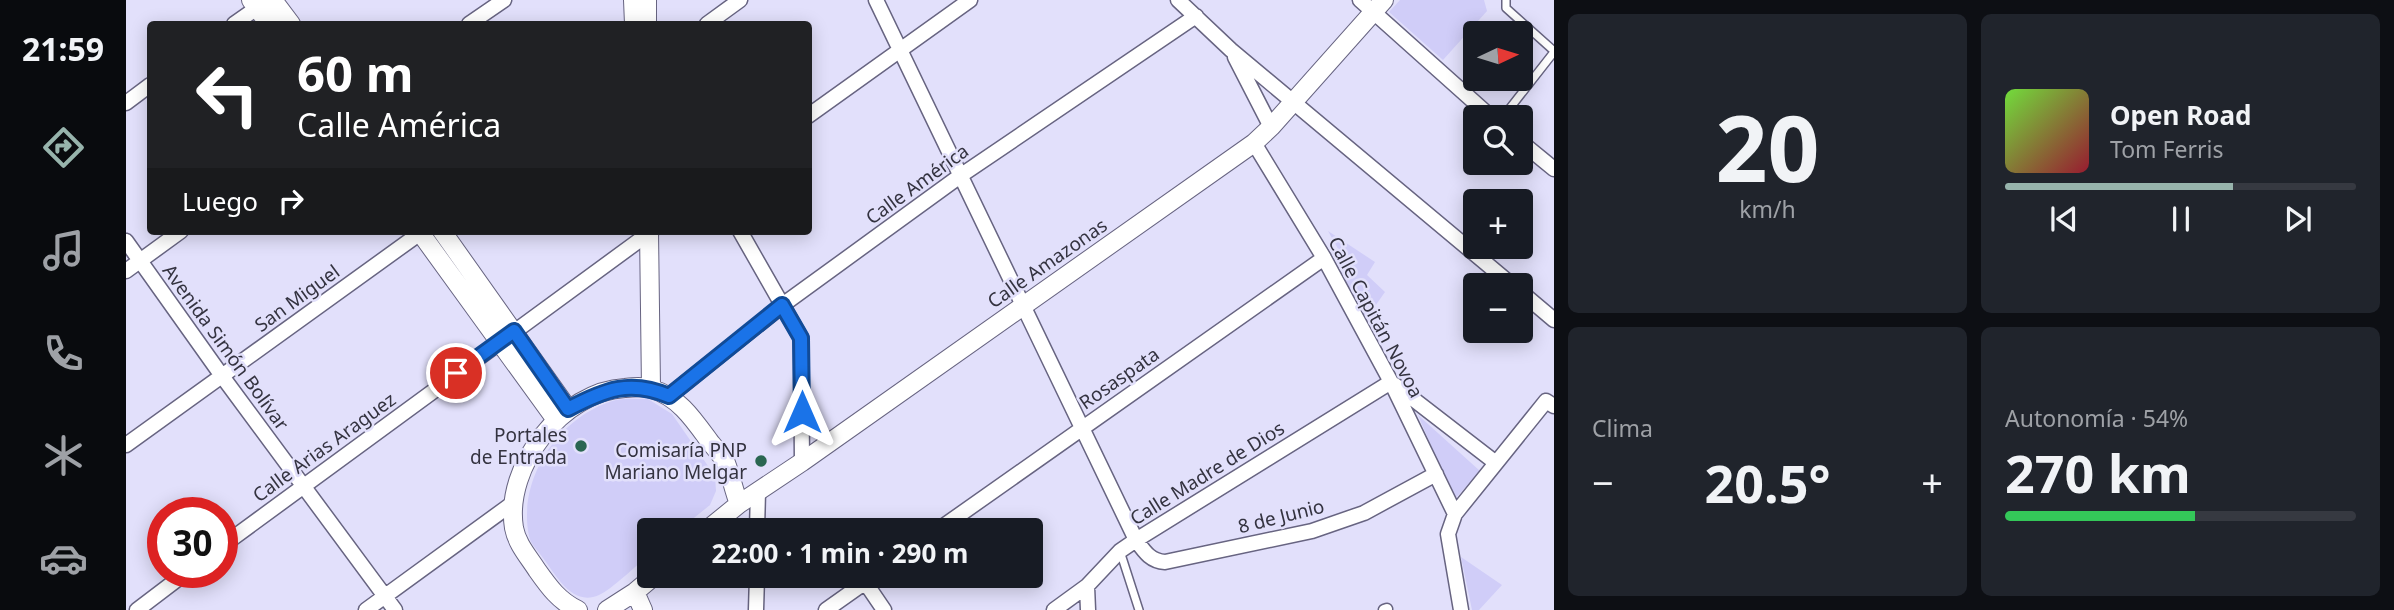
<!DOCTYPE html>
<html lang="es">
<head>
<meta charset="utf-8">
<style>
	:root { --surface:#171b24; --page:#20242c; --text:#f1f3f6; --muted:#9ea1a6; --line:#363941; --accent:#97b4ac }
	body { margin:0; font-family:"Noto Sans",sans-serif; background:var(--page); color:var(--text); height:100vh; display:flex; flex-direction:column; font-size:26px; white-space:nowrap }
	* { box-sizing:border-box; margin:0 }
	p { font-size:23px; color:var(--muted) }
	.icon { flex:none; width:38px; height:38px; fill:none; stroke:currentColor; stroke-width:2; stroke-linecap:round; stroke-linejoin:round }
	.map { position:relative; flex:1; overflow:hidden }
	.sheet { display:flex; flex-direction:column; gap:14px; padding:14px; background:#0d0f14; width:840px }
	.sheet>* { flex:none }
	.hud { position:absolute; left:21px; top:21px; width:665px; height:214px; border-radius:7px; box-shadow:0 4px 18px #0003; background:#202124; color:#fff; overflow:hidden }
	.needle { width:46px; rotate:86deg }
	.fabs { position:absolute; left:1337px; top:21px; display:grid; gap:14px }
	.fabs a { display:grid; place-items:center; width:70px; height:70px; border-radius:7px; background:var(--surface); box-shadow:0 4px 18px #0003; font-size:35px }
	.speed { position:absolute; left:21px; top:497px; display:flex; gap:14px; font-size:35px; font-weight:700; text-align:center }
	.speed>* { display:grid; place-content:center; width:91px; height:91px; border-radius:50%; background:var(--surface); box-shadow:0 4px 18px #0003; line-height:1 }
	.speed .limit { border:10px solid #d22; background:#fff; color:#111 }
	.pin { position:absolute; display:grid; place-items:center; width:60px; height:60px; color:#fff; margin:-30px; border:4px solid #fff; border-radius:50%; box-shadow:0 2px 7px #0007 }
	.me { position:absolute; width:77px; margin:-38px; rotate:0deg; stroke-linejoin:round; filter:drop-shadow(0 0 5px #0008) }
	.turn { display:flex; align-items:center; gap:24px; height:147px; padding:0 35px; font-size:32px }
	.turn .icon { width:91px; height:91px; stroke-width:2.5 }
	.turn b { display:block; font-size:49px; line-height:60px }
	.then { display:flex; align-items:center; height:66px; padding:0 35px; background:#0003; gap:14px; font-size:26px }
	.big { font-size:52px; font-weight:700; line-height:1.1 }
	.sheet .tile { flex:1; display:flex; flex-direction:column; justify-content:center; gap:10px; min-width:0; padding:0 24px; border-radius:10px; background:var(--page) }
	.sheet .dial { align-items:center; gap:0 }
	.dial b { font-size:91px; line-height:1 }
	.song { display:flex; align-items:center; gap:21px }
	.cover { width:84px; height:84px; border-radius:10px; background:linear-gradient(135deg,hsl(100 70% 55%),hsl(350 70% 35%)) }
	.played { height:7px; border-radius:4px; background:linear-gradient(90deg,var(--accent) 65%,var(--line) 65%) }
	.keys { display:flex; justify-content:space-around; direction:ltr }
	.heat { display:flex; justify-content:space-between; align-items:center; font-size:38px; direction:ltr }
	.charge { height:10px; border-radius:5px; background:linear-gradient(90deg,#34c759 54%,var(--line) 0) }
	.sheet .tiles { flex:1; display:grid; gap:14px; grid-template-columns:repeat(2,1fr) }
	.trip { position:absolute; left:511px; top:518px; width:406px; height:70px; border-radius:7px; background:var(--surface); box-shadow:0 4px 18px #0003; font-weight:700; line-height:70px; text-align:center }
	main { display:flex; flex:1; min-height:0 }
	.tabs { display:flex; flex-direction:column; width:126px; justify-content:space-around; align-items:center; background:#090b0e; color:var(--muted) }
	.tabs .icon { width:49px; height:49px }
	.tabs .selected { color:var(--accent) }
	.tabs b { font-size:32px; color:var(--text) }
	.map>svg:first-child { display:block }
	.green { fill:#d0cdf8 }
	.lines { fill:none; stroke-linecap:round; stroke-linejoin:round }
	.service-casing { stroke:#676481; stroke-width:10 }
	.pedestrian-casing { stroke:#676481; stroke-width:13 }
	.minor-casing { stroke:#676481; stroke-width:17 }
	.tertiary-casing { stroke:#676481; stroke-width:20 }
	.service { stroke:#fff; stroke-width:7 }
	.pedestrian { stroke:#fff; stroke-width:10 }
	.minor { stroke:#fff; stroke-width:14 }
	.tertiary { stroke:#fff; stroke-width:18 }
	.route-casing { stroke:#114b97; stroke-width:18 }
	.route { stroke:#1a73e8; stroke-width:12 }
	.poi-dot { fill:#2a6651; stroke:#e2e0fb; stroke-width:2.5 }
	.labels { text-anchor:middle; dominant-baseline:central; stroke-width:5; stroke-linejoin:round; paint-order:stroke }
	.street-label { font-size:19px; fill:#343340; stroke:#e2e0fb }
	.poi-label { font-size:19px; fill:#343340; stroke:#e2e0fb; text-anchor:end }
</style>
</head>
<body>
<main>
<nav class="tabs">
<b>21:59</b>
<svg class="icon selected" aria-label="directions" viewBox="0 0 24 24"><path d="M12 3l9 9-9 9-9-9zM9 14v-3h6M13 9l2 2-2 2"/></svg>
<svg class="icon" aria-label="music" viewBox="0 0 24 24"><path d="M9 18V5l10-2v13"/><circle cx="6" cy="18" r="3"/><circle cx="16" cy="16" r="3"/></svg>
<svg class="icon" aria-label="phone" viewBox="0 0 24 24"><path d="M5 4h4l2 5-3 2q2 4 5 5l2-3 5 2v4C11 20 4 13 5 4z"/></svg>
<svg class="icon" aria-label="climate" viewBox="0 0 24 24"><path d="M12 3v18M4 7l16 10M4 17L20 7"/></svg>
<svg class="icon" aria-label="car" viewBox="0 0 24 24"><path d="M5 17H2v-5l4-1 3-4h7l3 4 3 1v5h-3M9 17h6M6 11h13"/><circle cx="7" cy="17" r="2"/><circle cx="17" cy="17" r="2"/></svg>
</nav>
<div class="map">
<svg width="1428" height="610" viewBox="0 0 1428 610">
	<rect width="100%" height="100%" fill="#e2e0fb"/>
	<path class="green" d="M1274,0H1358L1361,11L1317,60L1263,12Z
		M1202,231L1249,262L1241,275L1259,292L1240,319L1216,273L1223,268Z
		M522,399L546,414L589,476L590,491L584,505L553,530H523V555C512,564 485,590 473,595C446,607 430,575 417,558C412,551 404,543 403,536C391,478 434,415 490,400C500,398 512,399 522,399Z
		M1292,415L1354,471L1328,500Z
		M1335,557L1376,585L1353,610H1346Z"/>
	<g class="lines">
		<g class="service-casing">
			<path id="service" d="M1380,0V8L1428,51
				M1377,117L1428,52
				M994,551L1013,610"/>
		</g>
		<g class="pedestrian-casing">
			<path id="pedestrian" d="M1258,610L1261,609"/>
		</g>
		<g class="minor-casing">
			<path id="minor" d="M750,0L1010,540C1018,551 1024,561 1039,562L1186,531L1238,513L1310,474
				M1052,0L1105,50L1386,285
				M1234,0L1365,117
				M108,24L138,3
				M343,24L378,0
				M581,24L614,0
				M1109,57L1145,127
				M0,103L24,85
				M682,116L844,0
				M1395,142L1428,169
				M1128,143L1198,258L1265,382L1329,514
				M614,231L675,338L676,462
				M0,241L96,376L269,610
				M0,271L55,231
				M1395,292L1428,320
				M1269,385L1370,463
				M543,396L662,301L834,176L1070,16
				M0,445L297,231
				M631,530L632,491
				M812,530L1198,258
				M96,546L526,231
				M739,582L758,610
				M961,586L962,610
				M11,610L61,572
				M240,610L387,503
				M630,610L631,576
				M700,610L748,576
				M928,610L961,586L994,551L1010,540L1265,382
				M1335,610L1322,534L1329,514L1420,401L1428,406"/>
		</g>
		<g class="tertiary-casing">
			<path id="tertiary" d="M125,0L143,24
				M147,0L165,24
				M507,0L508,24
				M521,0V24
				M293,231L430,420
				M316,231L442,409
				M523,231L525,388
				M581,530L613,504L676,462L1128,143L1145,127L1258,0
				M509,592L517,610
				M452,610C433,601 423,587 411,570C402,556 391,544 388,528C378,466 437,391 499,388C508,387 517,386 526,389C553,397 568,420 584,442C589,448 596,456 600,463C605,476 608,491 613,504
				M481,610L509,592L528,576"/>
		</g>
		<use href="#service" class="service"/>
		<use href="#pedestrian" class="pedestrian"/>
		<use href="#minor" class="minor"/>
		<use href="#tertiary" class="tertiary"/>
	</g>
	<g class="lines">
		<g class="route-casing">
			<path id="route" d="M330,373L388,331L442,409C478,390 504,379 543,396L656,305L675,338L676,412"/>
		</g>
		<use href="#route" class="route"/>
	</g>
	<g class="poi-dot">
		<circle cx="455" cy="446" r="7"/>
		<circle cx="635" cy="461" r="7"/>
	</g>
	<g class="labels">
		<g class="street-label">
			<text transform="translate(791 184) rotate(-36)">Calle América</text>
			<text transform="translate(921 263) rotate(-35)">Calle Amazonas</text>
			<text transform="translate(171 298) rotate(-36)">San Miguel</text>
			<text transform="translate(1250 317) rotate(62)">Calle Capitán Novoa</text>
			<text transform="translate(100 347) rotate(54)">Avenida Simón Bolívar</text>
			<text transform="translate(993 378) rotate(-35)">Rosaspata</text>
			<text transform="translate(198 447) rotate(-36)">Calle Arias Araguez</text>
			<text transform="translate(1081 473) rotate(-32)">Calle Madre de Dios</text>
			<text transform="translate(1155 516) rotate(-14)">8 de Junio</text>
		</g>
		<g class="poi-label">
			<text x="441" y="435">Portales<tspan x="441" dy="22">de Entrada</tspan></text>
			<text x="621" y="450">Comisaría PNP<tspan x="621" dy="22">Mariano Melgar</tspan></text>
		</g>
	</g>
</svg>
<div class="fabs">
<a><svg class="needle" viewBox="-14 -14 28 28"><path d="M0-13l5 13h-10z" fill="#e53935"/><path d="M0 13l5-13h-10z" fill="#9ea1a6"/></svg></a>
<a><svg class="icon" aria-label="search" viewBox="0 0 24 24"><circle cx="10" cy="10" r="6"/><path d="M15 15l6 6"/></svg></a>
<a>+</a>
<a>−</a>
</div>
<div class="speed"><div class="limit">30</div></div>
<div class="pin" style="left:330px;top:373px;background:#d93025"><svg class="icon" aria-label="arrive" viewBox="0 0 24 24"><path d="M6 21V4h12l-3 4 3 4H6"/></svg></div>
<svg class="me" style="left:676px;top:412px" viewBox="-20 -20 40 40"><path d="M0-17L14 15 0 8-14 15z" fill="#1a73e8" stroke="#fff" stroke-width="4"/></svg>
<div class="trip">22:00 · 1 min · 290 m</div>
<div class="hud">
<div class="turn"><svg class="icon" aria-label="left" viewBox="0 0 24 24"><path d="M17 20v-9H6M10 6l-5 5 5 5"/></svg><div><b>60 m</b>Calle América</div></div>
<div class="then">Luego<svg class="icon" aria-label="right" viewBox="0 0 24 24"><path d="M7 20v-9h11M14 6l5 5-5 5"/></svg></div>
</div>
</div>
<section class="sheet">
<div class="tiles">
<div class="tile dial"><b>20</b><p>km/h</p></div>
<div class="tile">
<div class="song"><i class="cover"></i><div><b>Open Road</b><p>Tom Ferris</p></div></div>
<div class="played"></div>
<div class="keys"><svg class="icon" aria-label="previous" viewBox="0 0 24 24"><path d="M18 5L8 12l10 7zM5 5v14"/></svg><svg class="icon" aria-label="pause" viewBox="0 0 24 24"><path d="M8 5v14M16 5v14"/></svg><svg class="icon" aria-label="next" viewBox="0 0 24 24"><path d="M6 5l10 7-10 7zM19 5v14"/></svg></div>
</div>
<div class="tile"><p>Clima</p>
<div class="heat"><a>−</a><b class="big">20.5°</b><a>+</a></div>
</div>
<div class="tile"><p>Autonomía · 54%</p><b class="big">270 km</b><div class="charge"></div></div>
</div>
</section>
</main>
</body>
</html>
